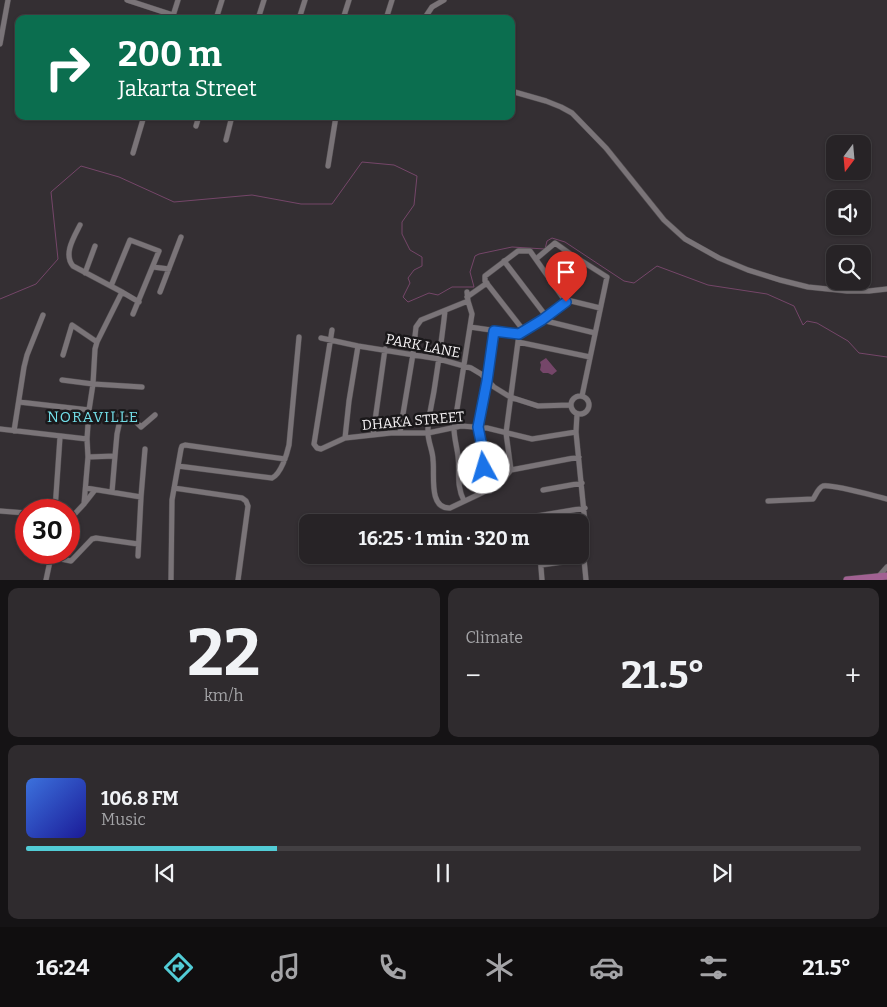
<!DOCTYPE html>
<html lang="en">
<head>
<meta charset="utf-8">
<style>
	:root { --surface:#272326; --page:#2f2b2e; --text:#f1f3f6; --muted:#a4a4a7; --line:#434043; --accent:#52ccd6 }
	body { margin:0; font-family:Bitter,serif; background:var(--page); color:var(--text); height:100vh; display:flex; flex-direction:column; font-size:19px; white-space:nowrap }
	* { box-sizing:border-box; margin:0 }
	p { font-size:16px; color:var(--muted) }
	.icon { flex:none; width:28px; height:28px; fill:none; stroke:currentColor; stroke-width:2; stroke-linecap:round; stroke-linejoin:round }
	.map { position:relative; height:580px; overflow:hidden }
	.sheet { display:flex; flex-direction:column; gap:8px; padding:8px; background:#151315; flex:1 }
	.sheet>* { flex:none }
	.banner { position:absolute; left:15px; top:15px; width:500px; height:105px; border-radius:10px; box-shadow:0 1px 4px #0004,0 0 0 1px var(--line); background:#0b6e4f; color:#fff; overflow:hidden }
	.needle { width:32px; rotate:196deg }
	.buttons { position:absolute; left:826px; top:135px; display:grid; gap:10px }
	.buttons a { display:grid; place-items:center; width:45px; height:45px; border-radius:10px; background:var(--surface); box-shadow:0 1px 4px #0004,0 0 0 1px var(--line); font-size:25px }
	.speed { position:absolute; left:15px; top:499px; display:flex; gap:10px; font-size:25px; font-weight:700; text-align:center }
	.speed>* { display:grid; place-content:center; width:65px; height:65px; border-radius:50%; background:var(--surface); box-shadow:0 1px 4px #0004,0 0 0 1px var(--line); line-height:1 }
	.speed .limit { border:8px solid #d22; background:#fff; color:#111 }
	.pin { position:absolute; display:grid; place-items:center; width:42px; height:42px; color:#fff; margin:-51px -21px; border-radius:50% 50% 50% 0; rotate:-45deg; box-shadow:0 0 5px #0007 }
	.pin .icon { rotate:45deg }
	.me { position:absolute; width:55px; margin:-28px; rotate:354deg; stroke-linejoin:round; filter:drop-shadow(0 0 4px #0008) }
	.turn { display:flex; align-items:center; gap:18px; height:105px; padding:0 20px; font-size:22px }
	.turn .icon { width:65px; height:65px; stroke-width:2.5 }
	.turn b { display:block; font-size:35px; line-height:42px }
	.big { font-size:38px; font-weight:700; line-height:1.1 }
	.sheet .card { flex:1; display:flex; flex-direction:column; justify-content:center; gap:8px; min-width:0; padding:0 18px; border-radius:10px; background:var(--page) }
	.sheet .dial { align-items:center; gap:0 }
	.dial b { font-size:65px; line-height:1 }
	.song { display:flex; align-items:center; gap:15px }
	.cover { width:60px; height:60px; border-radius:8px; background:linear-gradient(135deg,hsl(220 70% 55%),hsl(240 70% 35%)) }
	.played { height:5px; border-radius:2px; background:linear-gradient(90deg,var(--accent) 30%,var(--line) 30%) }
	.keys { display:flex; justify-content:space-around; direction:ltr }
	.heat { display:flex; justify-content:space-between; align-items:center; font-size:28px; direction:ltr }
	.sheet .tiles { flex:1; display:grid; gap:8px; grid-template-columns:1fr 1fr }
	.card:last-child { grid-column:span 2 }
	.trip { position:absolute; left:299px; top:514px; width:290px; height:50px; border-radius:10px; background:var(--surface); box-shadow:0 1px 4px #0004,0 0 0 1px var(--line); font-weight:700; line-height:50px; text-align:center }
	.tabs { display:flex; height:80px; justify-content:space-around; align-items:center; background:#100e0f; color:var(--muted) }
	.tabs .icon { width:35px; height:35px }
	.tabs .on { color:var(--accent) }
	.tabs b { font-size:22px; color:var(--text) }
	.map>svg:first-child { display:block }
	.water { fill:#754669 }
	.lines { fill:none; stroke-linecap:round; stroke-linejoin:round }
	.stream { stroke:#754669; stroke-width:1 }
	.minor-casing { stroke:#504c4f; stroke-width:6 }
	.major-casing { stroke:#504c4f; stroke-width:8 }
	.minor { stroke:#7a7478; stroke-width:5 }
	.major { stroke:#a16192; stroke-width:7 }
	.route-casing { stroke:#114b97; stroke-width:12 }
	.route { stroke:#1a73e8; stroke-width:9 }
	.labels { text-anchor:middle; dominant-baseline:central; stroke-width:5; stroke-linejoin:round; paint-order:stroke }
	.street-label { font-size:14px; fill:#f6f3f5; stroke:#1a181a }
	.neighbourhood-label { font-size:15px; letter-spacing:1px; fill:#72dde7; stroke:#1a181a }
</style>
</head>
<body>
<div class="map">
<svg width="887" height="580" viewBox="0 0 887 580">
	<rect width="100%" height="100%" fill="#342f33"/>
	<path class="water" d="M546,358L557,371L552,375L548,373H543L540,370L541,365L540,362Z"/>
	<g class="lines">
		<path class="stream" d="M0,299L36,284L58,259L51,192L81,166L119,177L174,202L252,195L301,204H332L362,162L394,165L417,176L414,205L402,222V234L410,250L422,257V266L414,270L408,278L410,283L403,297L408,302L429,293L438,295L452,287H474L470,272L475,256L479,254L512,247L545,249L547,241L552,238L565,242L624,281L634,283L657,266L708,285L767,294L794,306L803,325L807,321L817,323L848,341L859,353L887,357"/>
		<g class="minor-casing">
			<path id="minor" d="M127,0L185,19
				M172,19L178,0
				M216,19L222,0
				M258,19L264,0
				M299,19L305,0
				M343,19L349,0
				M386,19L392,0
				M424,19L432,7L444,0
				M0,44L8,0
				M511,91L546,101L561,107L572,113L606,148L664,220L685,239L719,258L748,270L780,280L808,287L847,291H869L887,289
				M196,126L199,116
				M226,140L232,116
				M133,153L144,116
				M328,166L336,116
				M80,225C74,237 63,254 73,266L122,292L97,342L95,349L93,384L89,410L87,439L88,457L84,504
				M536,259L555,243L569,253L607,277L582,396
				M504,261L546,316
				M153,267L169,269
				M85,273L95,246
				M111,286L130,240L159,251L133,314
				M122,292L139,302
				M160,292L181,237
				M467,297L487,283
				M567,300L569,253
				M567,300L600,308
				M445,311C442,338 438,365 434,391C432,403 427,423 428,433C428,442 433,451 433,460C435,474 428,509 450,508L488,490L501,482L511,470L579,457
				M542,320L595,333
				M470,327L519,334L542,320L567,300
				M332,330L314,444L317,448L321,449L345,438L391,433H428L461,426L487,428L532,439L576,432
				M524,331L485,281V276L518,251H530L566,302
				M321,338L358,346L439,359L471,368L481,374L494,387L510,397L538,406L570,405
				M518,342L590,357
				M63,355L72,325L97,342
				M62,380L93,384L142,387
				M571 405a9 9 0 1 1 18 0a9 9 0 1 1-18 0Z
				M19,402L89,410
				M577,414L576,432L586,533L584,559L586,580
				M0,429L87,439
				M14,431L24,367L27,355L43,315
				M400,432L413,354L416,327L421,320L468,301
				M373,435L385,349
				M345,438L349,401L358,346
				M115,456L117,434L120,420L122,418L133,419L141,427L155,415
				M88,457L115,456L112,492
				M178,466L272,478C281,474 287,454 289,445L299,337
				M511,470L506,433L519,334
				M86,488L141,497L138,556
				M174,488L242,498L246,501L248,506L238,580
				M488,490L485,484L483,452L478,427L487,381L494,331
				M543,490L582,483
				M141,497L145,449
				M464,501C456,485 460,473 458,456C457,447 454,438 454,428L472,314L468,301L467,292
				M768,501L813,499C816,495 818,488 823,486C833,484 874,496 887,499
				M55,510L60,437
				M0,511L26,513
				M531,517L585,508
				M69,520L84,504L95,490
				M540,555L542,580
				M51,557L71,561L92,539L96,538L138,544
				M541,565L584,559
				M879,576L887,567
				M46,580L52,552
				M171,580L172,500L181,449L182,446L185,445L285,459"/>
		</g>
		<g class="major-casing">
			<path id="major" d="M847,580L887,576"/>
		</g>
		<use href="#minor" class="minor"/>
		<use href="#major" class="major"/>
	</g>
	<g class="lines">
		<g class="route-casing">
			<path id="route" d="M484,468L483,452L478,427L487,381L494,331L519,334L542,320L566,302"/>
		</g>
		<use href="#route" class="route"/>
	</g>
	<g class="labels">
		<g class="street-label">
			<text transform="translate(423 346) rotate(11)">PARK LANE</text>
			<text transform="translate(413 421) rotate(-5)">DHAKA STREET</text>
		</g>
		<g class="neighbourhood-label">
			<text x="93" y="417">NORAVILLE</text>
		</g>
	</g>
</svg>
<div class="buttons">
<a><svg class="needle" viewBox="-14 -14 28 28"><path d="M0-13l5 13h-10z" fill="#e53935"/><path d="M0 13l5-13h-10z" fill="#a4a4a7"/></svg></a>
<a><svg class="icon" aria-label="sound" viewBox="0 0 24 24"><path d="M4 9h4l5-4v14l-5-4H4zM17 9q2 3 0 6"/></svg></a>
<a><svg class="icon" aria-label="search" viewBox="0 0 24 24"><circle cx="10" cy="10" r="6"/><path d="M15 15l6 6"/></svg></a>
</div>
<div class="speed"><div class="limit">30</div></div>
<div class="pin" style="left:566px;top:302px;background:#d93025"><svg class="icon" aria-label="arrive" viewBox="0 0 24 24"><path d="M6 21V4h12l-3 4 3 4H6"/></svg></div>
<svg class="me" style="left:484px;top:468px" viewBox="-20 -20 40 40"><circle r="19" fill="#fff"/><path d="M0-13L10 11 0 6-10 11z" fill="#1a73e8"/></svg>
<div class="trip">16:25 · 1 min · 320 m</div>
<div class="banner">
<div class="turn"><svg class="icon" aria-label="right" viewBox="0 0 24 24"><path d="M7 20v-9h11M14 6l5 5-5 5"/></svg><div><b>200 m</b>Jakarta Street</div></div>
</div>
</div>
<section class="sheet">
<div class="tiles">
<div class="card dial"><b>22</b><p>km/h</p></div>
<div class="card"><p>Climate</p>
<div class="heat"><a>−</a><b class="big">21.5°</b><a>+</a></div>
</div>
<div class="card">
<div class="song"><i class="cover"></i><div><b>106.8 FM</b><p>Music</p></div></div>
<div class="played"></div>
<div class="keys"><svg class="icon" aria-label="previous" viewBox="0 0 24 24"><path d="M18 5L8 12l10 7zM5 5v14"/></svg><svg class="icon" aria-label="pause" viewBox="0 0 24 24"><path d="M8 5v14M16 5v14"/></svg><svg class="icon" aria-label="next" viewBox="0 0 24 24"><path d="M6 5l10 7-10 7zM19 5v14"/></svg></div>
</div>
</div>
</section>
<nav class="tabs">
<b>16:24</b>
<svg class="icon on" aria-label="directions" viewBox="0 0 24 24"><path d="M12 3l9 9-9 9-9-9zM9 14v-3h6M13 9l2 2-2 2"/></svg>
<svg class="icon" aria-label="music" viewBox="0 0 24 24"><path d="M9 18V5l10-2v13"/><circle cx="6" cy="18" r="3"/><circle cx="16" cy="16" r="3"/></svg>
<svg class="icon" aria-label="phone" viewBox="0 0 24 24"><path d="M5 4h4l2 5-3 2q2 4 5 5l2-3 5 2v4C11 20 4 13 5 4z"/></svg>
<svg class="icon" aria-label="climate" viewBox="0 0 24 24"><path d="M12 3v18M4 7l16 10M4 17L20 7"/></svg>
<svg class="icon" aria-label="car" viewBox="0 0 24 24"><path d="M5 17H2v-5l4-1 3-4h7l3 4 3 1v5h-3M9 17h6M6 11h13"/><circle cx="7" cy="17" r="2"/><circle cx="17" cy="17" r="2"/></svg>
<svg class="icon" aria-label="filters" viewBox="0 0 24 24"><path d="M4 7h16M4 17h16"/><circle cx="9" cy="7" r="2"/><circle cx="15" cy="17" r="2"/></svg>
<b>21.5°</b>
</nav>
</body>
</html>
